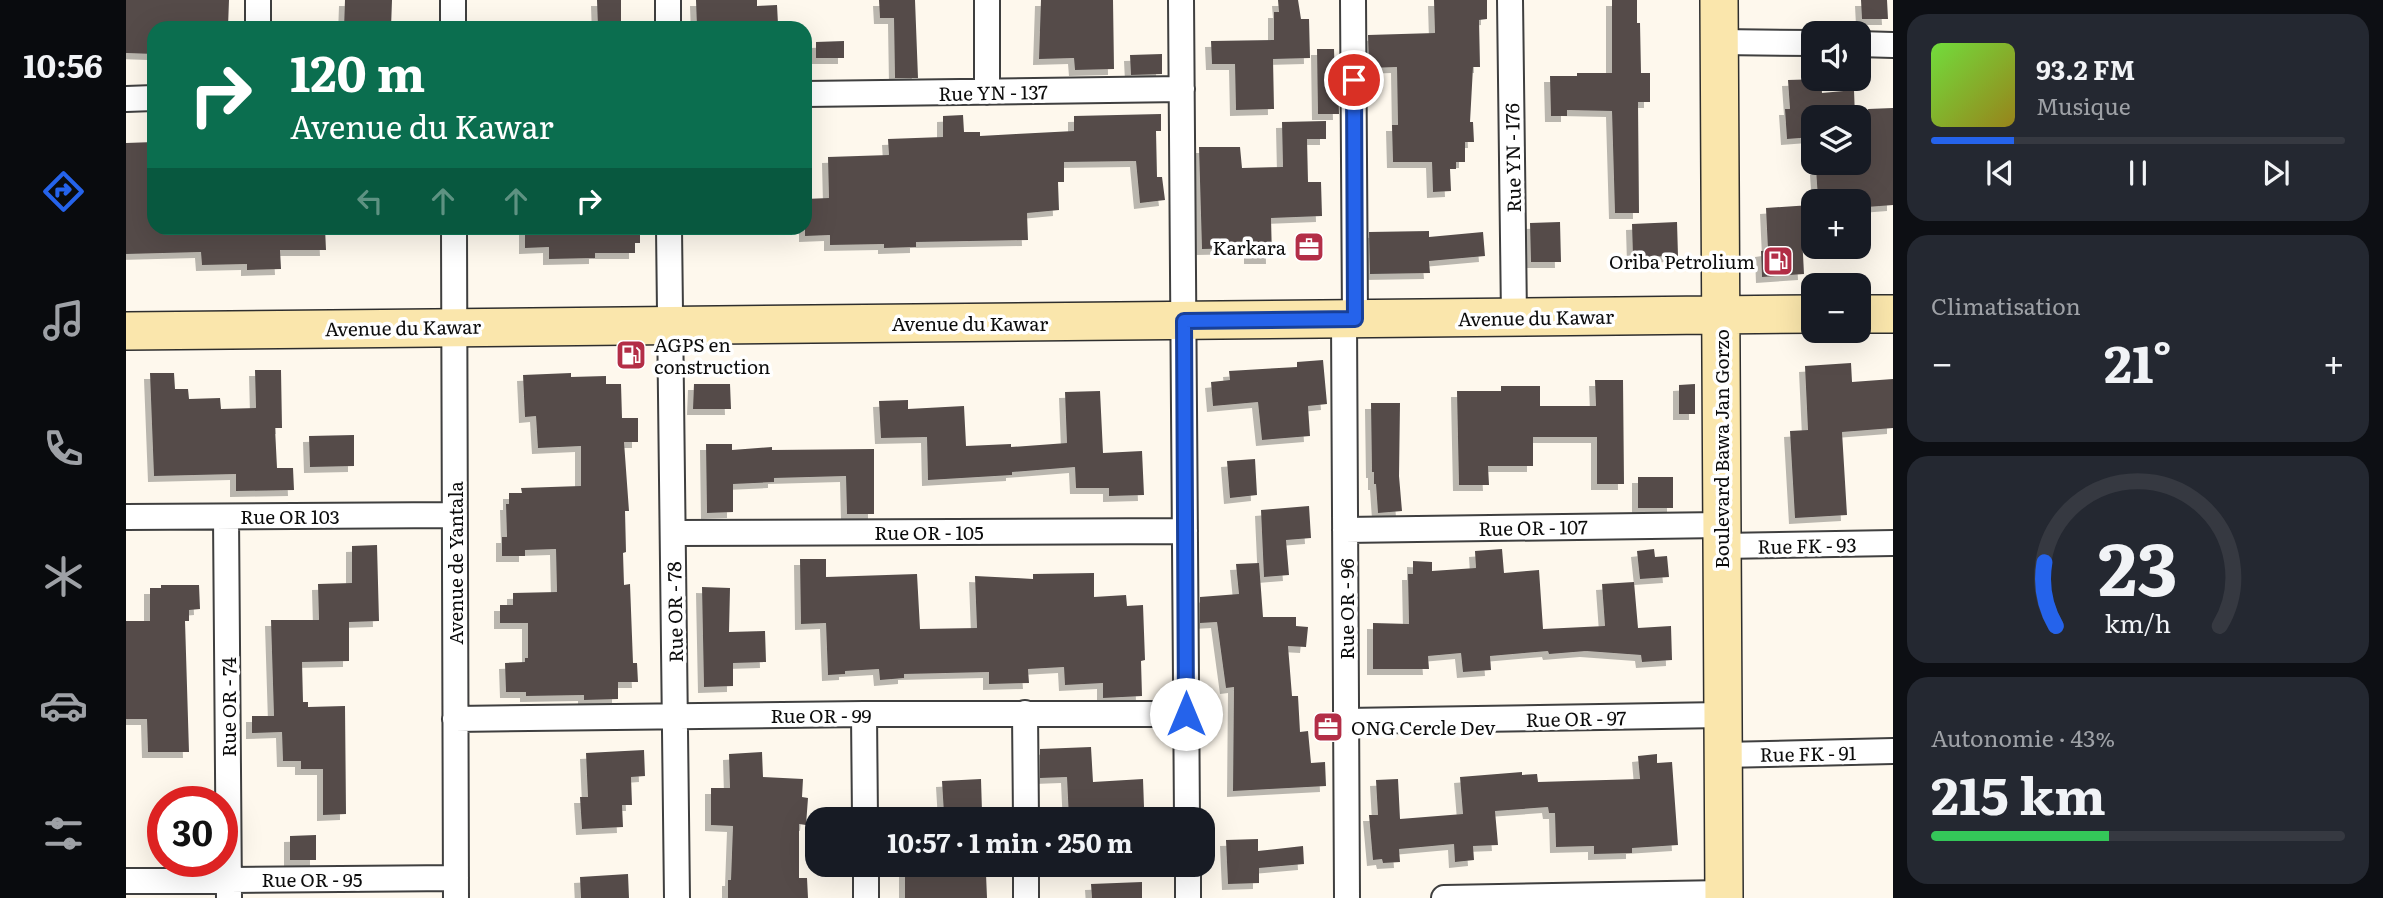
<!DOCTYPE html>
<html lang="fr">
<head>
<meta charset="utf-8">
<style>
	:root { --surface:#171b24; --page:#242831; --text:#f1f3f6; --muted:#9ea1a6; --line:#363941; --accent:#2563eb }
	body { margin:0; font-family:Literata,serif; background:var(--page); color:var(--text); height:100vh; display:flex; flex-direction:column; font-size:26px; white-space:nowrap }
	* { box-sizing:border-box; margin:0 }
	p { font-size:23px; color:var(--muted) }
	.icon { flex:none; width:38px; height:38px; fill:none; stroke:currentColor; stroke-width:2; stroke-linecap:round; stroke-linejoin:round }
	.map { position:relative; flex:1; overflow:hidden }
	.sheet { display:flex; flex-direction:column; gap:14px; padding:14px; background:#0d0f14; width:490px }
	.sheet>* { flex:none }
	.banner { position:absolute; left:21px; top:21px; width:665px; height:214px; border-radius:21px; box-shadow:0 7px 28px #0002; background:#0b6e4f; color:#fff; overflow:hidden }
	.tools { position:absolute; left:1675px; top:21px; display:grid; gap:14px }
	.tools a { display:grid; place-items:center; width:70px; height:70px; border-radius:14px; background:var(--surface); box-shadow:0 7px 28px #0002; font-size:35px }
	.speed { position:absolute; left:21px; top:786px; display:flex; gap:14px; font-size:35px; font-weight:700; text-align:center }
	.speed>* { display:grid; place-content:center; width:91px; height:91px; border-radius:50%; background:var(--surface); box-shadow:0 7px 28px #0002; line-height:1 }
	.speed .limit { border:10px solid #d22; background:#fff; color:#111 }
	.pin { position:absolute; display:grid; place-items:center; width:60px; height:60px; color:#fff; margin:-30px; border:4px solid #fff; border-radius:50%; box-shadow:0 2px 7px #0007 }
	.me { position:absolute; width:77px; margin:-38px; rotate:0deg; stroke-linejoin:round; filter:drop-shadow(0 0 5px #0008) }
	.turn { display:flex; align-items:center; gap:24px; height:147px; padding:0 28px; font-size:32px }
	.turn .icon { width:91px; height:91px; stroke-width:2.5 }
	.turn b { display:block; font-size:49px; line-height:60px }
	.lanes { display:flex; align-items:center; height:66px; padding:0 28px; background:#0003; justify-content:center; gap:35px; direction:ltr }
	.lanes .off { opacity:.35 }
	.big { font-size:52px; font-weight:700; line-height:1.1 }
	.sheet .tile { flex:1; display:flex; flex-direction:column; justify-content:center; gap:10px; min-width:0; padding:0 24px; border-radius:21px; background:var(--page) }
	.sheet .dial { align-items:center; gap:0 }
	.dial svg { height:182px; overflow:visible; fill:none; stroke:var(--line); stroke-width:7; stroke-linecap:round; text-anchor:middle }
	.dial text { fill:var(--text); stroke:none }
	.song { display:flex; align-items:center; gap:21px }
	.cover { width:84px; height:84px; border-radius:10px; background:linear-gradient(135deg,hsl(100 70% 55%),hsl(50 70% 35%)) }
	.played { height:7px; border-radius:4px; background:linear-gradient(90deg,var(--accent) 20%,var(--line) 20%) }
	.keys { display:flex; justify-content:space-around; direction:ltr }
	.heat { display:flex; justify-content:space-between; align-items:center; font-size:38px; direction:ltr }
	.charge { height:10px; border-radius:5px; background:linear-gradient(90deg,#34c759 43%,var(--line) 0) }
	.trip { position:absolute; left:679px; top:807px; width:410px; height:70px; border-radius:21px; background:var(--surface); box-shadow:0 7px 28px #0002; font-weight:700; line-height:70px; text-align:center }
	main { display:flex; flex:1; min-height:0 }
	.tab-bar { display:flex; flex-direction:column; width:126px; justify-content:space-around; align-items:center; background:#090b0e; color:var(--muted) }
	.tab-bar .icon { width:49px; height:49px }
	.tab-bar .selected { color:var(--accent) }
	.tab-bar b { font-size:32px; color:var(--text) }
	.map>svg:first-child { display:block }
	.building { fill:#544c4a; filter:url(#shadow) }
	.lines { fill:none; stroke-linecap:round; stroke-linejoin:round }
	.street-casing { stroke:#3f3f3f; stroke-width:28 }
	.secondary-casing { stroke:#2e2e2e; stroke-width:40 }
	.street { stroke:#fff; stroke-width:24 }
	.secondary { stroke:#fae6ac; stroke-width:37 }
	.route-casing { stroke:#184099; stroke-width:18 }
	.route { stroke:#2563eb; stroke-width:12 }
	.labels { text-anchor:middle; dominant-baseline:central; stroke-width:7; stroke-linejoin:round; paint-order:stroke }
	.street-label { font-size:19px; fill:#0c0c0c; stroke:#fff }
	.poi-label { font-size:19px; fill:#0c0c0c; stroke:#fff; text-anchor:end }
</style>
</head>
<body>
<main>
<nav class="tab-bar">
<b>10:56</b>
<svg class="icon selected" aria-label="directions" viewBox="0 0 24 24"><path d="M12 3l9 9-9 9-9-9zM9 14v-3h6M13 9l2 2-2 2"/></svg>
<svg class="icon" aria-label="music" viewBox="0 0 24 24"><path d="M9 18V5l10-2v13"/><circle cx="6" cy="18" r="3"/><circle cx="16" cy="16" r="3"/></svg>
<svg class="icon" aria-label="phone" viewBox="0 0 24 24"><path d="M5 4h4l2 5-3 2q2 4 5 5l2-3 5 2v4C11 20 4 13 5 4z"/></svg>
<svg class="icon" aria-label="climate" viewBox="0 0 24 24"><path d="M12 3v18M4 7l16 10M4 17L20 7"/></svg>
<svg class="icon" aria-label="car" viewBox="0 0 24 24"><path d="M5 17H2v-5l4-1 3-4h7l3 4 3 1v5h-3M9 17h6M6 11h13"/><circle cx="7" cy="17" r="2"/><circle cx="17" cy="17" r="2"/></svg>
<svg class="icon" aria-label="filters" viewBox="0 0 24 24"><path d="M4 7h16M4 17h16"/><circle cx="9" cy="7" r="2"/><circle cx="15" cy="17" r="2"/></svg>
</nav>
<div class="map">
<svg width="1767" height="898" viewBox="0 0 1767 898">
	<defs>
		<filter id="shadow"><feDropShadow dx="-6" dy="6" stdDeviation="0" flood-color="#0004"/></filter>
	</defs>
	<rect width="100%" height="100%" fill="#fef8ed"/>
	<path class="building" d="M0,0H103L102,27L28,28V54L0,53Z
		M219,0H266L265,28H218Z
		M471,0H495V28H472Z
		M570,0H631V6L651,5L652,24L637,25V28H571Z
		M753,0H789L792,78H769L768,18H754Z
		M915,0H987L988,69L949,70L948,58L913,59Z
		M1152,0H1172L1175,19H1183L1184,58L1147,59L1148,109L1110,110L1109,64H1086L1085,41L1148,40V12H1153Z
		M1308,0H1361V19L1353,20L1354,67H1347L1344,122H1347L1348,142H1339V162H1330V169H1324L1325,191L1307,192L1306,162H1267L1266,125H1272L1271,67L1243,68L1242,35L1309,33Z
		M1486,0H1511V23H1514L1515,73H1524V102H1512L1513,213H1489L1486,111L1441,110V116H1425L1424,76H1451V73H1486Z
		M1735,0H1761L1762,19H1736Z
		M718,41V58H690V42Z
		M1191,49H1208L1209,80H1212L1213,114H1192Z
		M1036,54V74L1005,75L1004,55Z
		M1695,79L1696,93L1728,90L1729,117H1687V137L1661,139L1659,109H1664L1662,80Z
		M1767,108V205L1741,207V195L1692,198L1690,169L1734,166V160L1745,159L1742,109Z
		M1035,114V131H1030L1031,177H1036L1039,200L1014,203L1010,161L938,162V182H932L933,210L901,213L902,240L790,242V247L758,248V244L704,245V235L679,236V199L703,198L702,157L763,155L762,139L817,137V116L837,115L838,132H854V136L948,131V116Z
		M1200,121V139H1181L1182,182H1195L1196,216L1145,218L1146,258H1124V248L1076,249L1073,147H1114L1116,168L1157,167L1156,122Z
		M28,142V228H199L200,250H154L155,269L121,270V264L76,265L75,252L0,254V143Z
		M1685,205L1687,235H1676L1678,274L1636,277L1635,251L1642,250L1640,208Z
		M1434,222L1435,262H1405L1404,223Z
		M1551,222L1552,256L1507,257L1506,224Z
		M399,228H417V230L514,228V243H509V253H469V258L423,259V247L399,248Z
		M1303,231V237L1357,232L1359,256L1303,261L1304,273L1244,274L1243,232Z
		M1197,360L1201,404L1182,406L1184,436L1136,440L1132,402L1087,406L1085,382L1104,380L1103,371L1171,367V362Z
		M1725,363L1726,382L1767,379V428L1716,432L1721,515L1669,518L1664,431L1682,430L1679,366Z
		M129,370H155L156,428H149L151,468H167L168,490L110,491V474L28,476L24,373H48L49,389H62L63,399L94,398L95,409L130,408Z
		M445,373V377L480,376V384H495L496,418H512V442H498L503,511H499L500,552L497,553L498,585L504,584L507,663H511L512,682H492V699L458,700V695L400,696V692H380L379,663L399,662V658H402V623H374V605H387V593L431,592L430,549L399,550V556H376V537H381L380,504H383V493H396L395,488L455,486V446L412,448L410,416L399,417L397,375Z
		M1469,380H1497L1498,484H1471V437H1407V466H1362L1363,485H1333L1331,391H1375V386H1414V406H1470Z
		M568,384H604L605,409H567Z
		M1569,384V414H1553V385Z
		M974,391L977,453L1016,451L1018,495L983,496V488H950L949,467L886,472V475L802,480L801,437L755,438L753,401L782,400V409L838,406L840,446L885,444V447L941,443L939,392Z
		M1245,403H1274L1273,476L1276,511L1252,513L1250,484H1248V472H1246Z
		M228,435V466L184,467L183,436Z
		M580,444H606V450L646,447V450L748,449V514H721L720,476L648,478V482L607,484V512L581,513Z
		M1129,459L1131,495L1104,498L1101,461Z
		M1512,477H1547V508H1512Z
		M1183,506L1185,538L1160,540L1163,575L1138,577L1135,510Z
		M251,545L253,621L223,622V661L176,662L177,702H182V707L219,706L220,814L197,815V769H175V761H157L156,732L126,733V716H148L145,620H193L192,584L226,583V546Z
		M1376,549L1378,573L1413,570L1417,629L1479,626L1476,584L1508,582L1512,628L1545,626L1546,660L1516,662L1515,655L1460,651L1423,654L1422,651L1364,656L1365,670L1337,672L1335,653L1302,656L1303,669H1247V623L1283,624L1282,574H1287V561L1306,562V571L1350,568L1349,551Z
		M1528,549L1529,557L1541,556L1543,577L1514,579L1511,551Z
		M674,559H700V577L791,574L794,629L851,628L849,576L907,579V574L968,573V597L1000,595L1001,606L1017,605L1019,660L1015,661L1016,696L977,698V683L939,685L938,667L902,669L903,683L863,684V672L778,674V678L754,680L753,669L719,671V674L702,675L700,623L675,624Z
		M1133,563L1137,617H1170V626L1182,627L1180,647L1162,646L1166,696H1172L1174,732L1182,731L1185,763L1199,762L1200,786L1107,791L1108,687L1100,688L1091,622L1074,623V597L1113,594L1110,564Z
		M35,585H73L74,609L63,610V621H59L63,752H22L21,719H0V621H24V588H35Z
		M576,587L604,588L603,632L639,631L640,662L607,663V686L578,687Z
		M965,747L967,782L1017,779L1018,807L968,809V819H943L941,777L914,778V749Z
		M518,750L519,776L505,777L506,805H496L497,827L456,829L454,797H462L460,753Z
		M636,752L637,777L677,779L676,797L682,798L680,825L673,824V878H681L682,898H602V880H605L607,826L585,825V788H604L603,754Z
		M1531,754V763L1546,762L1552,845L1506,848V853L1468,854V846L1430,847L1429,813H1423L1422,807L1369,811L1372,845L1347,846L1348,860L1329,862L1328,844L1273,849L1274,862L1257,863L1256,859L1247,860L1243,815H1252L1250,780L1272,779L1274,819L1337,814L1334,777L1396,772V775L1411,774L1412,782L1514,779L1512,756Z
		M855,779L856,812L818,814L816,781Z
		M190,835V860H164V836Z
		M1132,839V851L1177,846L1178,864L1133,868V883L1102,884L1100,840Z
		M779,864H841V875L860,874L861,898H779Z
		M502,874L503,898H455L454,877Z
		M1016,882V898H966L965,884Z"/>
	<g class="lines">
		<g class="street-casing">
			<path id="street" d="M132,0V28
				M327,0V28
				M861,0V92
				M1055,0L1061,819
				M1227,0L1229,319
				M1384,0L1388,317
				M542,28V0
				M1593,42L1687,43
				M1732,44L1767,45
				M679,94L1056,89
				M0,99L28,98
				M328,228L330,898
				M543,228L551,898
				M1218,319L1221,898
				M0,517L328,515
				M100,517L103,898
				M1219,530L1596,525
				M547,533L1059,531
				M1596,546L1767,543
				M899,713L900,819
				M738,714L739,819
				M329,719L738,714H1060
				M1220,721L1596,715
				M1596,755L1767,751
				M740,864V898
				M900,864V898
				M1062,864V898
				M0,881L330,878
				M1318,898L1598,893"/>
		</g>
		<g class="secondary-casing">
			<path id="secondary" d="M1593,0L1598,898
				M1732,314H1767
				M0,331L1687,314"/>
		</g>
		<use href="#street" class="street"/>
		<use href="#secondary" class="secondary"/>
	</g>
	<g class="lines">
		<g class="route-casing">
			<path id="route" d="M1060,714L1058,321L1229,319L1228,80"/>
		</g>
		<use href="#route" class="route"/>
	</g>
	<defs>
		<g id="office-square" transform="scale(1.575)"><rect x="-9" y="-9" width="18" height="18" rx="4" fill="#b32e47" stroke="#fff"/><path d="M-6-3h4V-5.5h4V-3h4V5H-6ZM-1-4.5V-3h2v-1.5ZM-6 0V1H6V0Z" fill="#fff"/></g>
		<g id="fuel-square" transform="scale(1.575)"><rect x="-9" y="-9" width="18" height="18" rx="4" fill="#b32e47" stroke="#fff"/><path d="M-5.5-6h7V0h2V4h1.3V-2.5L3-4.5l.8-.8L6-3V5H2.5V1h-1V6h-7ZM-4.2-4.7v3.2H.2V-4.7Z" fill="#fff"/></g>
	</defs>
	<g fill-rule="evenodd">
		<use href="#office-square" x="1183" y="247"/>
		<use href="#fuel-square" x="1652" y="261"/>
		<use href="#fuel-square" x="505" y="355"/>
		<use href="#office-square" x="1202" y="727"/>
	</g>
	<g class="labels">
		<g class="street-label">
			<text transform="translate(867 92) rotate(-1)">Rue YN - 137</text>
			<text transform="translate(1386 158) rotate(-91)">Rue YN - 176</text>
			<text transform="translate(1410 317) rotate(-1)">Avenue du Kawar</text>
			<text x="844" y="323">Avenue du Kawar</text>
			<text transform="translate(277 327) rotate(-1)">Avenue du Kawar</text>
			<text transform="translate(1595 449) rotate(-90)">Boulevard Bawa Jan Gorzo</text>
			<text x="164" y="516">Rue OR 103</text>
			<text transform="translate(1407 527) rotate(-1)">Rue OR - 107</text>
			<text x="803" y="532">Rue OR - 105</text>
			<text transform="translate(1681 545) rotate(-1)">Rue FK - 93</text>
			<text transform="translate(329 563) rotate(-90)">Avenue de Yantala</text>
			<text transform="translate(1220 609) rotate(-90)">Rue OR - 96</text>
			<text transform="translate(548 612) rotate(-91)">Rue OR - 78</text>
			<text transform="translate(102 707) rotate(-90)">Rue OR - 74</text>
			<text x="695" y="715">Rue OR - 99</text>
			<text transform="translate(1450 718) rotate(-1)">Rue OR - 97</text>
			<text transform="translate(1682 753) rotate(-1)">Rue FK - 91</text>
			<text x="186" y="879">Rue OR - 95</text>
		</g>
		<g class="poi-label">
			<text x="1160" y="247">Karkara</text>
			<text x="1629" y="261">Oriba Petrolium</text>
			<text x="528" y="344" text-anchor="start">AGPS en<tspan x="528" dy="22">construction</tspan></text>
			<text x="1225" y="727" text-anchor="start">ONG Cercle Dev</text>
		</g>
	</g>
</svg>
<div class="tools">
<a><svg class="icon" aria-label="sound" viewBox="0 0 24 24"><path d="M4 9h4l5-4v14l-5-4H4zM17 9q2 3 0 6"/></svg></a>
<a><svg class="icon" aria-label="layers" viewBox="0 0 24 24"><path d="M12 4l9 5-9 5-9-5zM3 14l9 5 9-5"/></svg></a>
<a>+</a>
<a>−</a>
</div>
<div class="speed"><div class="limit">30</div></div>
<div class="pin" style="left:1228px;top:80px;background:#d93025"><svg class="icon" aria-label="arrive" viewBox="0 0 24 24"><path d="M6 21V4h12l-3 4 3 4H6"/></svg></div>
<svg class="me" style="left:1060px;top:714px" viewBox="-20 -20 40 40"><circle r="19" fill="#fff"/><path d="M0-13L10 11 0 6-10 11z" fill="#2563eb"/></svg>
<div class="trip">10:57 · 1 min · 250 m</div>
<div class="banner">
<div class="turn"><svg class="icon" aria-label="right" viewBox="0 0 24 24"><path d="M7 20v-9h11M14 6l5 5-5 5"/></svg><div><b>120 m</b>Avenue du Kawar</div></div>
<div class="lanes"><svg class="icon off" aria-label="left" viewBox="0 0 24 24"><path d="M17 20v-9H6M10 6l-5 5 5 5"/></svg><svg class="icon off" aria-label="ahead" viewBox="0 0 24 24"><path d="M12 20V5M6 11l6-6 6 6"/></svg><svg class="icon off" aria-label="ahead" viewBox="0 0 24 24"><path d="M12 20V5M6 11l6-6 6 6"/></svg><svg class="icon" aria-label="right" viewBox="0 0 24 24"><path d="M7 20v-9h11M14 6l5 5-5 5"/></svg></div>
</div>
</div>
<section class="sheet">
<div class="tile">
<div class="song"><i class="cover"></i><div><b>93.2 FM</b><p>Musique</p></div></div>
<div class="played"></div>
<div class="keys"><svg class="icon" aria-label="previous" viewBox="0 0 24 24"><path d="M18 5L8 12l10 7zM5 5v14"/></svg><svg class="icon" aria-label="pause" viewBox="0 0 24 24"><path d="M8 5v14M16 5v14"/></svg><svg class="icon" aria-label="next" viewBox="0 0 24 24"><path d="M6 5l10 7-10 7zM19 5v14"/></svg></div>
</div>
<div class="tile"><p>Climatisation</p>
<div class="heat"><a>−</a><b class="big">21°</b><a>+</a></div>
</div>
<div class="tile dial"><svg viewBox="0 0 100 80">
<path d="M14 69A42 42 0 1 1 86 69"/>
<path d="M14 69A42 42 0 0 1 9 41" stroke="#2563eb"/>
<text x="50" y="56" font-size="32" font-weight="700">23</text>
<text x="50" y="72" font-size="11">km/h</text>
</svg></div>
<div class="tile"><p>Autonomie · 43%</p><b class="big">215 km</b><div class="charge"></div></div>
</section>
</main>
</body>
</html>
